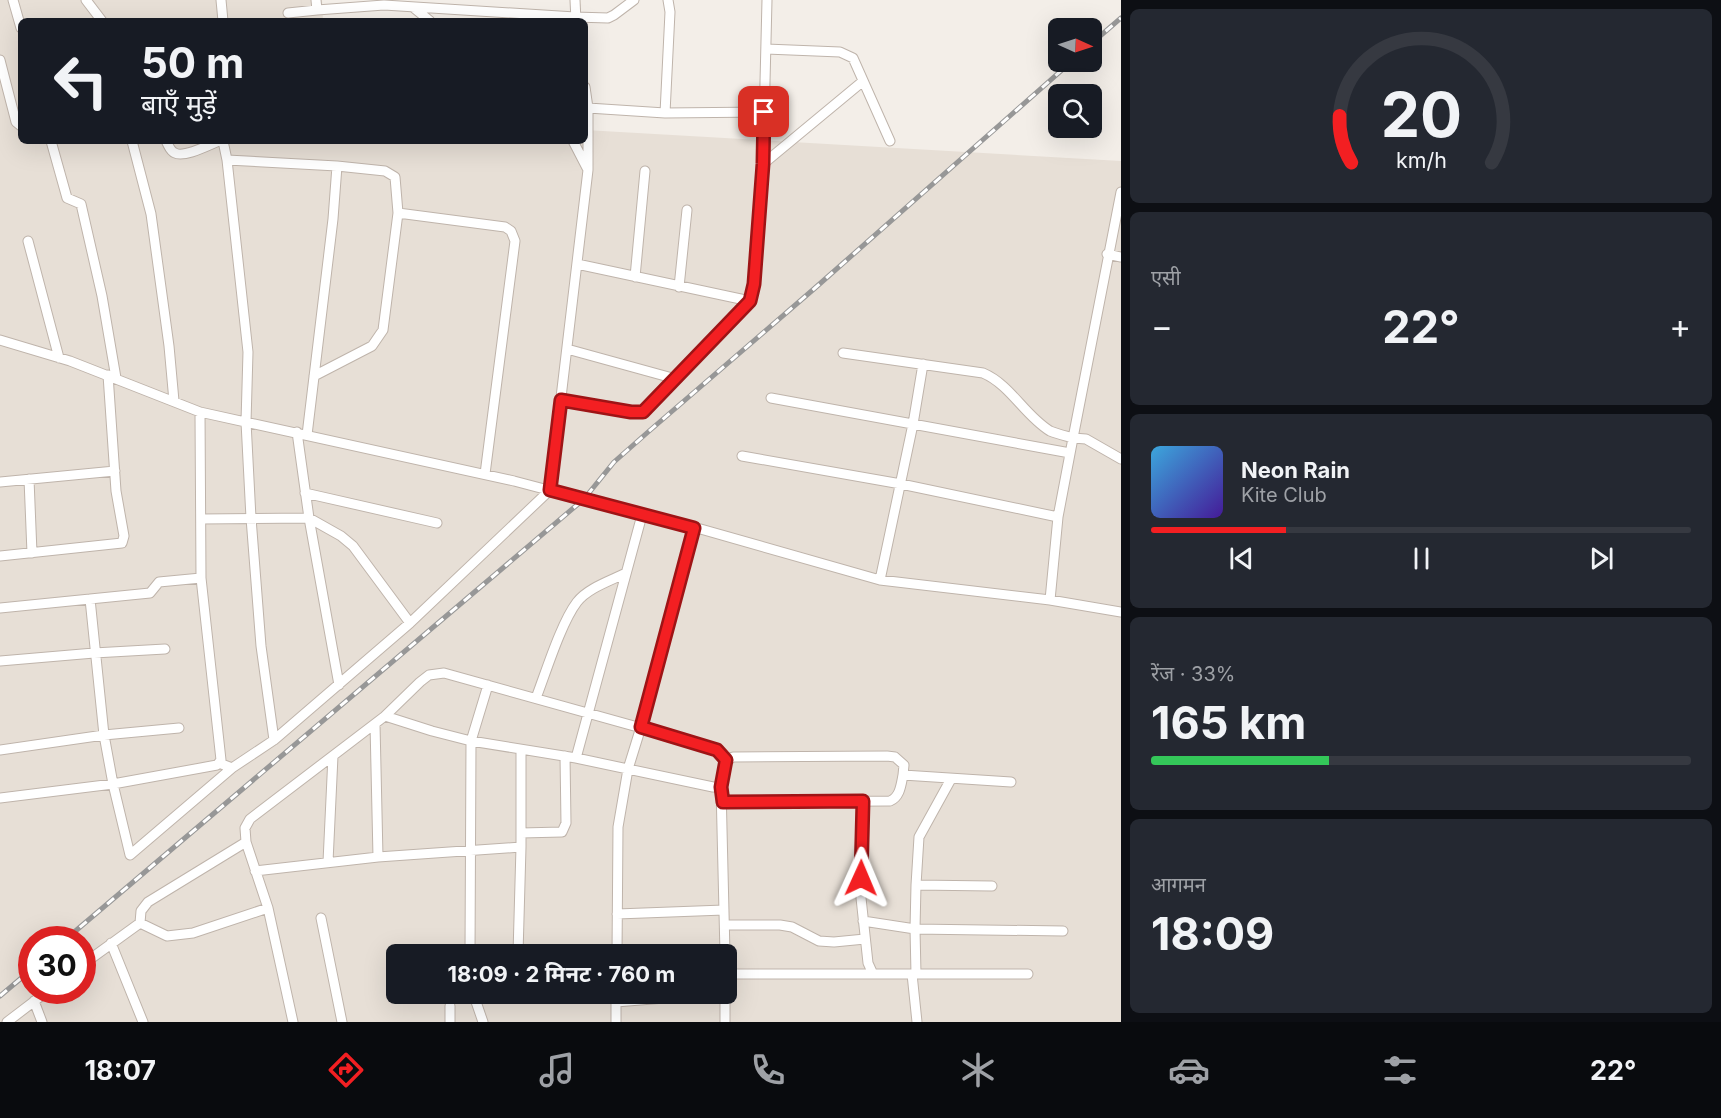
<!DOCTYPE html>
<html lang="hi">
<head>
<meta charset="utf-8">
<style>
	:root { --surface:#171b24; --page:#242831; --text:#f1f3f6; --muted:#9ea1a6; --line:#363941; --accent:#f31f22 }
	body { margin:0; font-family:Inter,"Noto Sans Devanagari",sans-serif; background:var(--page); color:var(--text); height:100vh; display:flex; flex-direction:column; font-size:22px; white-space:nowrap }
	* { box-sizing:border-box; margin:0 }
	p { font-size:20px; color:var(--muted) }
	.icon { flex:none; width:33px; height:33px; fill:none; stroke:currentColor; stroke-width:2; stroke-linecap:round; stroke-linejoin:round }
	.map { position:relative; flex:1; overflow:hidden }
	.panel { display:flex; flex-direction:column; gap:9px; padding:9px; background:#0d0f14; width:600px }
	.panel>* { flex:none }
	.top-card { position:absolute; left:18px; top:18px; width:570px; height:126px; border-radius:9px; box-shadow:0 6px 24px #0002; background:#171b24; color:var(--text); overflow:hidden }
	.needle { width:39px; rotate:93deg }
	.tools { position:absolute; left:1048px; top:18px; display:grid; gap:12px }
	.tools a { display:grid; place-items:center; width:54px; height:54px; border-radius:9px; background:var(--surface); box-shadow:0 6px 24px #0002; font-size:30px }
	.speed { position:absolute; left:18px; top:926px; display:flex; gap:12px; font-size:30px; font-weight:700; text-align:center }
	.speed>* { display:grid; place-content:center; width:78px; height:78px; border-radius:50%; background:var(--surface); box-shadow:0 6px 24px #0002; line-height:1 }
	.speed .limit { border:9px solid #d22; background:#fff; color:#111 }
	.pin { position:absolute; display:grid; place-items:center; width:51px; height:51px; color:#fff; margin:-26px; border-radius:12px; box-shadow:0 3px 9px #0006 }
	.me { position:absolute; width:66px; margin:-33px; rotate:1deg; stroke-linejoin:round; filter:drop-shadow(0 0 4px #0008) }
	.turn { display:flex; align-items:center; gap:21px; height:126px; padding:0 24px; font-size:27px }
	.turn .icon { width:78px; height:78px; stroke-width:2.5 }
	.turn b { display:block; font-size:42px; line-height:51px }
	.big { font-size:45px; font-weight:700; line-height:1.1 }
	.panel .tile { flex:1; display:flex; flex-direction:column; justify-content:center; gap:9px; min-width:0; padding:0 21px; border-radius:9px; background:var(--page) }
	.panel .dial { align-items:center; gap:0 }
	.dial svg { height:156px; overflow:visible; fill:none; stroke:var(--line); stroke-width:7; stroke-linecap:round; text-anchor:middle }
	.dial text { fill:var(--text); stroke:none }
	.song { display:flex; align-items:center; gap:18px }
	.cover { width:72px; height:72px; border-radius:9px; background:linear-gradient(135deg,hsl(200 70% 55%),hsl(260 70% 35%)) }
	.played { height:6px; border-radius:3px; background:linear-gradient(90deg,var(--accent) 25%,var(--line) 25%) }
	.keys { display:flex; justify-content:space-around; direction:ltr }
	.heat { display:flex; justify-content:space-between; align-items:center; font-size:33px; direction:ltr }
	.charge { height:9px; border-radius:4px; background:linear-gradient(90deg,#34c759 33%,var(--line) 0) }
	.trip { position:absolute; left:386px; top:944px; width:351px; height:60px; border-radius:9px; background:var(--surface); box-shadow:0 6px 24px #0002; font-weight:700; line-height:60px; text-align:center }
	.menu { display:flex; height:96px; justify-content:space-around; align-items:center; background:#090b0e; color:var(--muted) }
	.menu .icon { width:42px; height:42px }
	.menu .selected { color:var(--accent) }
	.menu b { font-size:27px; color:var(--text) }
	main { display:flex; flex:1; min-height:0 }
	.map>svg:first-child { display:block }
	.residential { fill:#e7dfd6; fill-rule:evenodd }
	.lines { fill:none; stroke-linecap:round; stroke-linejoin:round }
	.street-casing { stroke:#bfb4ab; stroke-width:11 }
	.street { stroke:#fff; stroke-width:9 }
	.rail-casing { stroke:#979797; stroke-width:5 }
	.rail { stroke:#fff; stroke-width:3; stroke-dasharray:9; stroke-linecap:butt }
	.route-casing { stroke:#9e1416; stroke-width:15 }
	.route { stroke:#f31f22; stroke-width:10 }
</style>
</head>
<body>
<main>
<div class="map">
<svg width="1121" height="1022" viewBox="0 0 1121 1022">
	<rect width="100%" height="100%" fill="#f3eee8"/>
	<path class="residential" d="M0,0H322L323,21H21V141H585V130L1121,161V1022H0ZM32,939H82V990H32ZM396,954H726V993H396Z"/>
	<g class="lines">
		<g class="street-casing">
			<path id="street" d="M13,0L21,28
				M86,0L102,21
				M221,0L223,21
				M575,0L576,21
				M414,8L430,21
				M317,10L384,5L575,17L608,18L614,15L634,0
				M288,13L317,10L316,0
				M766,49L840,52L853,58L890,141
				M0,60L16,122L21,126
				M588,108L665,113L764,112
				M665,113L670,12L668,0
				M51,141L67,198L81,204L102,296L116,378
				M132,141L151,214L169,346L174,401
				M166,141C169,146 170,151 175,153C184,158 209,145 219,141
				M223,141L227,160L248,352L246,422L251,518L261,646L274,740
				M573,141L587,168
				M227,160L337,166L385,171L395,177L398,213L505,227L511,231L515,241L485,474
				M763,164L862,82
				M28,241L59,358
				M1107,254L1121,257
				M577,264L750,301
				M635,277L645,171
				M679,287L687,210
				M0,340L70,361L200,412L514,481L624,510L683,524L880,580L1050,600L1121,612
				M567,349L676,379
				M843,353L983,373C1011,385 1024,415 1050,431C1057,434 1066,436 1073,438L1121,192
				M314,376L372,346L383,330L398,213
				M771,398L1070,453
				M561,400L631,412H643L750,301L754,284L763,164L767,0
				M297,432L309,518L339,685
				M307,435L333,219L337,166
				M742,456L901,484L1058,517
				M29,479L32,553
				M0,482L115,471
				M305,493L437,523
				M642,515L576,758L713,787H721L725,954
				M201,519L309,518L341,536L353,546L410,623
				M0,556L122,543L124,536L116,491L108,375
				M880,580L913,424L923,364
				M90,599L104,735L113,784L130,855L232,768
				M1050,600L1058,517L1073,438L1086,439L1121,459
				M0,608L150,593L159,582L201,578
				M0,661L94,653L165,649
				M536,698C546,672 561,623 577,602C588,588 610,581 626,573
				M385,716L420,682L429,675L444,673L713,748L717,750L726,760
				M375,724L378,857
				M0,750L104,735L179,728
				M219,763L232,768L274,740L410,623L550,490L588,170V108L585,87
				M721,787C723,775 721,763 733,757L887,756L895,757L904,765L903,775
				M0,798L113,784L217,765L221,760L201,578L200,412
				M863,801L861,898L868,963L873,974
				M723,802L890,801C900,797 901,785 903,775L1011,782
				M521,833V750
				M328,862L333,756
				M255,871L378,857L521,847V833L562,832L566,823L565,756
				M916,885L919,837L951,779
				M268,908L246,842L245,828L250,819L385,716L432,731L471,741L576,758
				M617,914L724,910
				M321,918L342,1022
				M863,921L915,929L916,885L992,886
				M140,923L141,911L148,902L246,842
				M725,925H780L792,927L819,941L834,942L865,939
				M111,943L143,1022
				M470,954L471,741L488,685
				M518,954L521,847
				M617,954L618,827L628,769L641,727L695,527
				M82,965L140,923L167,936L193,933L268,908L293,1022
				M726,974H1028
				M912,974L917,1022
				M916,974L915,929L1063,931
				M473,993L483,1022
				M34,1001L42,1022
				M616,1002L725,993
				M7,1022L49,990
				M450,1022V1006
				M616,1022V993
				M725,1022V993"/>
		</g>
		<use href="#street" class="street"/>
		<g class="rail-casing">
			<path id="rail" d="M1092,43L1121,18
				M66,939L584,499L614,462L648,432L815,288L1071,62
				M0,996L32,969"/>
		</g>
		<use href="#rail" class="rail"/>
	</g>
	<g class="lines">
		<g class="route-casing">
			<path id="route" d="M764,112L763,164L754,284L750,301L643,412H631L561,400L550,490L694,528L641,727L717,750L726,760L721,787L723,802L863,801L861,878"/>
		</g>
		<use href="#route" class="route"/>
	</g>
</svg>
<div class="tools">
<a><svg class="needle" viewBox="-14 -14 28 28"><path d="M0-13l5 13h-10z" fill="#e53935"/><path d="M0 13l5-13h-10z" fill="#9ea1a6"/></svg></a>
<a><svg class="icon" aria-label="search" viewBox="0 0 24 24"><circle cx="10" cy="10" r="6"/><path d="M15 15l6 6"/></svg></a>
</div>
<div class="speed"><div class="limit">30</div></div>
<div class="pin" style="left:764px;top:112px;background:#d93025"><svg class="icon" aria-label="arrive" viewBox="0 0 24 24"><path d="M6 21V4h12l-3 4 3 4H6"/></svg></div>
<svg class="me" style="left:861px;top:878px" viewBox="-20 -20 40 40"><path d="M0-17L14 15 0 8-14 15z" fill="#f31f22" stroke="#fff" stroke-width="4"/></svg>
<div class="trip">18:09 · 2 मिनट · 760 m</div>
<div class="top-card">
<div class="turn"><svg class="icon" aria-label="left" viewBox="0 0 24 24"><path d="M17 20v-9H6M10 6l-5 5 5 5"/></svg><div><b>50 m</b>बाएँ मुड़ें</div></div>
</div>
</div>
<section class="panel">
<div class="tile dial"><svg viewBox="0 0 100 80">
<path d="M14 69A42 42 0 1 1 86 69"/>
<path d="M14 69A42 42 0 0 1 8 45" stroke="#f31f22"/>
<text x="50" y="56" font-size="32" font-weight="700">20</text>
<text x="50" y="72" font-size="11">km/h</text>
</svg></div>
<div class="tile"><p>एसी</p>
<div class="heat"><a>−</a><b class="big">22°</b><a>+</a></div>
</div>
<div class="tile">
<div class="song"><i class="cover"></i><div><b>Neon Rain</b><p>Kite Club</p></div></div>
<div class="played"></div>
<div class="keys"><svg class="icon" aria-label="previous" viewBox="0 0 24 24"><path d="M18 5L8 12l10 7zM5 5v14"/></svg><svg class="icon" aria-label="pause" viewBox="0 0 24 24"><path d="M8 5v14M16 5v14"/></svg><svg class="icon" aria-label="next" viewBox="0 0 24 24"><path d="M6 5l10 7-10 7zM19 5v14"/></svg></div>
</div>
<div class="tile"><p>रेंज · 33%</p><b class="big">165 km</b><div class="charge"></div></div>
<div class="tile"><p>आगमन</p><b class="big">18:09</b></div>
</section>
</main>
<nav class="menu">
<b>18:07</b>
<svg class="icon selected" aria-label="directions" viewBox="0 0 24 24"><path d="M12 3l9 9-9 9-9-9zM9 14v-3h6M13 9l2 2-2 2"/></svg>
<svg class="icon" aria-label="music" viewBox="0 0 24 24"><path d="M9 18V5l10-2v13"/><circle cx="6" cy="18" r="3"/><circle cx="16" cy="16" r="3"/></svg>
<svg class="icon" aria-label="phone" viewBox="0 0 24 24"><path d="M5 4h4l2 5-3 2q2 4 5 5l2-3 5 2v4C11 20 4 13 5 4z"/></svg>
<svg class="icon" aria-label="climate" viewBox="0 0 24 24"><path d="M12 3v18M4 7l16 10M4 17L20 7"/></svg>
<svg class="icon" aria-label="car" viewBox="0 0 24 24"><path d="M5 17H2v-5l4-1 3-4h7l3 4 3 1v5h-3M9 17h6M6 11h13"/><circle cx="7" cy="17" r="2"/><circle cx="17" cy="17" r="2"/></svg>
<svg class="icon" aria-label="filters" viewBox="0 0 24 24"><path d="M4 7h16M4 17h16"/><circle cx="9" cy="7" r="2"/><circle cx="15" cy="17" r="2"/></svg>
<b>22°</b>
</nav>
</body>
</html>
